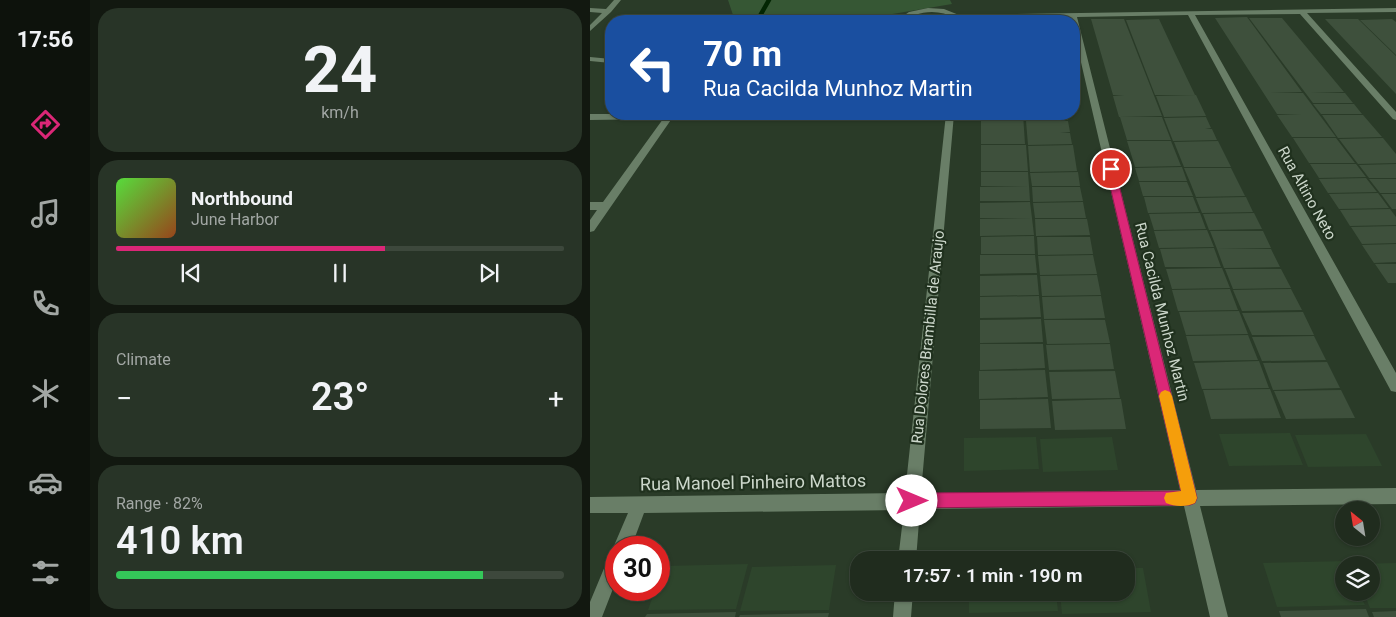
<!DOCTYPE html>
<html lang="en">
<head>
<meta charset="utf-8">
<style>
	:root { --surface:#202c1e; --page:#283427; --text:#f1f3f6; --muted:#a2a7a4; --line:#3d483c; --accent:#db2777 }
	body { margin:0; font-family:Roboto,sans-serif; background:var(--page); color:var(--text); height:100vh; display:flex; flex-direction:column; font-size:19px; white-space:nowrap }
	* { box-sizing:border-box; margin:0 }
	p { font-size:16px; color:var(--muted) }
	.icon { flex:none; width:28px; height:28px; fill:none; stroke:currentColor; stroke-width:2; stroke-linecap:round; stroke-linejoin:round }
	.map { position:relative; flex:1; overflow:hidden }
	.side { display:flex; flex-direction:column; gap:8px; padding:8px; background:#121810; width:500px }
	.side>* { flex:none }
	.top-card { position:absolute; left:15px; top:15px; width:475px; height:105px; border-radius:20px; box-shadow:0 1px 4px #0004,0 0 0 1px var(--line); background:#1a4fa0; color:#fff; overflow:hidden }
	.needle { width:32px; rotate:330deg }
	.tools { position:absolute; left:745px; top:501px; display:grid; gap:10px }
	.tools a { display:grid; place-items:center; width:45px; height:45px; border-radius:50%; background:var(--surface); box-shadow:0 1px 4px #0004,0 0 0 1px var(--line); font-size:25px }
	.speed { position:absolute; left:15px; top:536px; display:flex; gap:10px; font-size:25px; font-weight:700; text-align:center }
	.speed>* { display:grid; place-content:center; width:65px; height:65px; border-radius:50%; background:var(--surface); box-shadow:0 1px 4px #0004,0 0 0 1px var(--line); line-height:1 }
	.speed .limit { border:8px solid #d22; background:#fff; color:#111 }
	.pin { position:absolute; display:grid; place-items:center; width:42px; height:42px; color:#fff; margin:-21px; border:2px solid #fff; border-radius:50%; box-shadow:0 1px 5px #0007 }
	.me { position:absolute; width:55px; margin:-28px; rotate:90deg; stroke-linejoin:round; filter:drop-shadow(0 0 4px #0008) }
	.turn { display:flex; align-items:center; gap:18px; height:105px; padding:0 15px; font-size:22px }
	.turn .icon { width:65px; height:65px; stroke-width:2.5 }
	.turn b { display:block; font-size:35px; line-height:42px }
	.big { font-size:38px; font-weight:600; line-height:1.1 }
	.side .widget { flex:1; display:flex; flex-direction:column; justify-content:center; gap:8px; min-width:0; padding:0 18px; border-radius:20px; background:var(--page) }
	.side .dial { align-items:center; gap:0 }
	.dial b { font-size:65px; line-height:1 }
	.song { display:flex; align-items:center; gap:15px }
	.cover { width:60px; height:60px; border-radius:8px; background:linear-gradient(135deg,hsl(110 70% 55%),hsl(20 70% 35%)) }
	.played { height:5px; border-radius:2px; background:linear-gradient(90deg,var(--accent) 60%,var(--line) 60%) }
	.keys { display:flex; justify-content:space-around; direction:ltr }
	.heat { display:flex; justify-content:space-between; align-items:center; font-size:28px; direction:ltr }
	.charge { height:8px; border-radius:4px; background:linear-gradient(90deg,#34c759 82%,var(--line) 0) }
	.trip { position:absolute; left:260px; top:551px; width:285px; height:50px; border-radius:20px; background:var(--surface); box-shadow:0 1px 4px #0004,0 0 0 1px var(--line); font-weight:600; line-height:50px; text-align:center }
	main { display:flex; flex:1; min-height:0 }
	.menu { display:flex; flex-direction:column; width:90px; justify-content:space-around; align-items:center; background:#0d120c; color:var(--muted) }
	.menu .icon { width:35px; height:35px }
	.menu .active { color:var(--accent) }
	.menu b { font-size:22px; color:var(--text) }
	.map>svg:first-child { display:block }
	.built { fill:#2e452c }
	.green { fill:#365734 }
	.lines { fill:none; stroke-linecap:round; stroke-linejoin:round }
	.stream { stroke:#032603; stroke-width:4.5 }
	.building { fill:#3e503c }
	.minor { fill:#697e67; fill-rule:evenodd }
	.route { fill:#db2777; stroke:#8e194d }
	.slow { fill:#f59e0b }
	.labels { text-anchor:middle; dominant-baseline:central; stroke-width:4.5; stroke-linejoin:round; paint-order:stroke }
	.street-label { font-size:15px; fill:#ccd7cb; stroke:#20311e }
	.near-street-label { font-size:18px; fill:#ccd7cb; stroke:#20311e }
</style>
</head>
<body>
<main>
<nav class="menu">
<b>17:56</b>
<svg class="icon active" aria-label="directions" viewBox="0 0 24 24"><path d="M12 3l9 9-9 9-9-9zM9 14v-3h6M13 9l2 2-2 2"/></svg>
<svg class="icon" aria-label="music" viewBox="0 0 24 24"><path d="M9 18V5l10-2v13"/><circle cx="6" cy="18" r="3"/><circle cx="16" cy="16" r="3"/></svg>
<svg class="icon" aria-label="phone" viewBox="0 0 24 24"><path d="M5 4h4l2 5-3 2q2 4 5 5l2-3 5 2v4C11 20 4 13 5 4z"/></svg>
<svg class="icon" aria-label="climate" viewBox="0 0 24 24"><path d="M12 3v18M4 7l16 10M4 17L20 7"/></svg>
<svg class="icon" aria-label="car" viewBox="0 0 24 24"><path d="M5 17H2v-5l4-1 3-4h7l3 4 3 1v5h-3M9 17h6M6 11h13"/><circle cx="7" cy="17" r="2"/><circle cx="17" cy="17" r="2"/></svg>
<svg class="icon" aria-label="filters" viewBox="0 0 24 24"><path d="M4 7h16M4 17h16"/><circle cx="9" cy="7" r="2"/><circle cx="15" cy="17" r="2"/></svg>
</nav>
<section class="side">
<div class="widget dial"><b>24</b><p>km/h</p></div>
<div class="widget">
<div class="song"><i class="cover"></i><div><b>Northbound</b><p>June Harbor</p></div></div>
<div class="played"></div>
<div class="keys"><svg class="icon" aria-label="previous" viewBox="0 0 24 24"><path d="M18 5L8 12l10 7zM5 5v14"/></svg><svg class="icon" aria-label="pause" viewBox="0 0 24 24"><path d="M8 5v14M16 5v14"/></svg><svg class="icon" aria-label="next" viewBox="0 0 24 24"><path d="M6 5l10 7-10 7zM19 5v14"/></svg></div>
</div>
<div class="widget"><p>Climate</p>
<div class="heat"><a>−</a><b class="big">23°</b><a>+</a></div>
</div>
<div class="widget"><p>Range · 82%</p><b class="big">410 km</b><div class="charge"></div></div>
</section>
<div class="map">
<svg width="806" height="617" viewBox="0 0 806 617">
	<rect width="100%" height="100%" fill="#2a3b28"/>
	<path class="built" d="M700,433L713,465L639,466L629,434Z
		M776,434L792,466L718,467L705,435Z
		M446,437L449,469L374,471V438Z
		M522,437L528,470L453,472L450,439Z
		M757,561L758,565H754V592L769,593L775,605L687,607L673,563Z
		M806,563V608H780L774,593L781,592V565L762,564Z
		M158,564L146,609L58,610L65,590H69V580L74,566Z
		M246,565L239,610L150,611L162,567Z
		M536,568H553L561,612L472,614L470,593L536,592Z
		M379,593H466L468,611L379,613Z"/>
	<path class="green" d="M138,0H360L362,4L261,21H145Z"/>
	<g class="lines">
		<path class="stream" d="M167,21L179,0"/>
	</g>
	<path class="building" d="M657,17L712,92L679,93H713L746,137H702L687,115L711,114H687L625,18Z
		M659,18H692L754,92L721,93H755L763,103H723Z
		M501,19H534L572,116L529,117L523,96L534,95H523Z
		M569,19L583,49L605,95H565L536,20Z
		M735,19H768L806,56V94Z
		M802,19L806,22V55L770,20Z
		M606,95L616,116L574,117L566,96Z
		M723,104H764L772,114H731Z
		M391,114H433L435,144H391Z
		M435,114H477L478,120L436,121Z
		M732,115H773L792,137L748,138Z
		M530,117H572L581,140H537Z
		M616,117L621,128L615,129H622L627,140L583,141L574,118Z
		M436,121H478L480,132L470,133H480L482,144L438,145Z
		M703,138H746L765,163H719Z
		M793,138L806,154V163L768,164L749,139Z
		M537,141H581L591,166L545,167Z
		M628,141L641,167H594L584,142Z
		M391,145H436L438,171H391Z
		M483,145L487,171L440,172L438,146Z
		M720,164H766L776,177L729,178Z
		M806,164V178H779L769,165Z
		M592,167L597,181H549L545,168Z
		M594,168H641L655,196L606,197L600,182L616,181L600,182Z
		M391,172H438L439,186H391Z
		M488,172L490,186H442L440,173Z
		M776,178L787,192L738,193L729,179Z
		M779,179H806V193H790Z
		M549,182H597L603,196H553Z
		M439,186L440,201H390V187Z
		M442,187H490L493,201L443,202Z
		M788,193L799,208L749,209L739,194Z
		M791,194H806V209H802Z
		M554,197H603L609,212L558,213Z
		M656,197L663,212L612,213L606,198Z
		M440,202L442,218H390V203Z
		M493,202L496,218H445L443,203Z
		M800,209L806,217V225L760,226L750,210Z
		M610,213L616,229L564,230L559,214Z
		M664,213L672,229L619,230L613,214Z
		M442,218L444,235L390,236V219Z
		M445,219H497L500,235L446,236Z
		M806,226V243L772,244L761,227Z
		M617,230L624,247L569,248L564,231Z
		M620,231H673L681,248L627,249Z
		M444,236L445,254H391V237Z
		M447,237H500L503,254L448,255Z
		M806,244V262L784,263L772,245Z
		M624,248L631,267H575L570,249Z
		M627,249H681L690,267L634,268Z
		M390,255H445L447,273L390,274Z
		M503,255L507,274L450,275L448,256Z
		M785,264H806V283H798Z
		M632,268L640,288L582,289L576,269Z
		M635,269H691L701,288L643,289Z
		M447,275L449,295L390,296V276Z
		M507,275L511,295L452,296L450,276Z
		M640,289L648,310L588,311L582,290Z
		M701,289L712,310L652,311L643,290Z
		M449,296L451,317L390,318V297Z
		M511,296L515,318L454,319L452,297Z
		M649,311L658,334L596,335L589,312Z
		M713,312L724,335H662L652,313Z
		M451,319L453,342L390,343V320Z
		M454,320H515L520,343L457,344Z
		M658,335L668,360L603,361L596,336Z
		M724,336L736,360L672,361L662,337Z
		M390,344H453L455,368L390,370Z
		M520,344L524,369L459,370L456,345Z
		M669,361L679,388L612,389L604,363Z
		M737,362L750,388L683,390L673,363Z
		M455,370L458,397L389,399V371Z
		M525,371L530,398L462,399L459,372Z
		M680,389L691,418L621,419L613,390Z
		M751,390L765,418L696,419L684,391Z
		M458,399L461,428L390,429V400Z
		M531,399L536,429L465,430L462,401Z
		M776,609L779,617H691L689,611Z
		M806,611V617H784L782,612Z
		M146,612L145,617H55L57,614Z
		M239,613L238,617H149L150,615Z"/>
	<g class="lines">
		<path class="minor" d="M24,0H31L21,12L0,31V25L12,13L0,12V8L16,9Z
			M338,8L354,9L369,15L806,8V12L717,13L806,112V120L803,119L710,14L605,15L806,373V392L801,391L598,15L487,17L606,490L806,488V504L610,506L638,617H620L594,506L330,509L326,560H308L314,510L54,513L41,548H26V581L12,617H0V602L20,554L25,552L23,548L38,513H0V497L315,493L356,114H364L331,493L590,490L484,32V21H481L480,17L372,19V21H366L365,18C353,11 338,10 325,15C317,18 314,21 306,21L319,12Z
			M0,57L21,59V63L0,61Z
			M0,114H85L4,231L0,232V220L7,210H0V202H13L73,119L0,120Z
			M305,592H323L321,617H303Z"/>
	</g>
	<path class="route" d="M521,166L525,169L607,498L605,503L600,505L322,508L317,506L315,501L317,495L322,493L591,491L516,169Z"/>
	<path class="slow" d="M575,390L580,392L582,396L607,498L605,503C597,507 585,507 576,503L574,498L576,493L591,491L569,396L571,392Z"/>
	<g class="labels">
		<g class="street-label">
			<text transform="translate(717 193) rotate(61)">Rua Altino Neto</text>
			<text transform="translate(572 312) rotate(76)">Rua Cacilda Munhoz Martin</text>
			<text transform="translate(338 337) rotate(-84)">Rua Dolores Brambilla de Araujo</text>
		</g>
		<g class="near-street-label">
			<text transform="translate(163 482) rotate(-1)">Rua Manoel Pinheiro Mattos</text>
		</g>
	</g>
</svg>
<div class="tools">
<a><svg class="needle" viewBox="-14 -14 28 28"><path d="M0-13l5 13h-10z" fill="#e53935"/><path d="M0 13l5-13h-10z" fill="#a2a7a4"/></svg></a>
<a><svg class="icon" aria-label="layers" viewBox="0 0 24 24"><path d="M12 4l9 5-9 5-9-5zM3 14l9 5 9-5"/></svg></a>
</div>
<div class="speed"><div class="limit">30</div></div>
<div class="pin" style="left:521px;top:169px;background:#d93025"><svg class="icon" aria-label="arrive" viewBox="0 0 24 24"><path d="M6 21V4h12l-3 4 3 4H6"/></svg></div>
<svg class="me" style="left:322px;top:501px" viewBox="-20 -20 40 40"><circle r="19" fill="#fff"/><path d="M0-13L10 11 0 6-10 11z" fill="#db2777"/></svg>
<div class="trip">17:57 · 1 min · 190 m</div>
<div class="top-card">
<div class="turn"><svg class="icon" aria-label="left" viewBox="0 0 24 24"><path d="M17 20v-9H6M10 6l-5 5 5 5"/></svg><div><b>70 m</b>Rua Cacilda Munhoz Martin</div></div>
</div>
</div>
</main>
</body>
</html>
